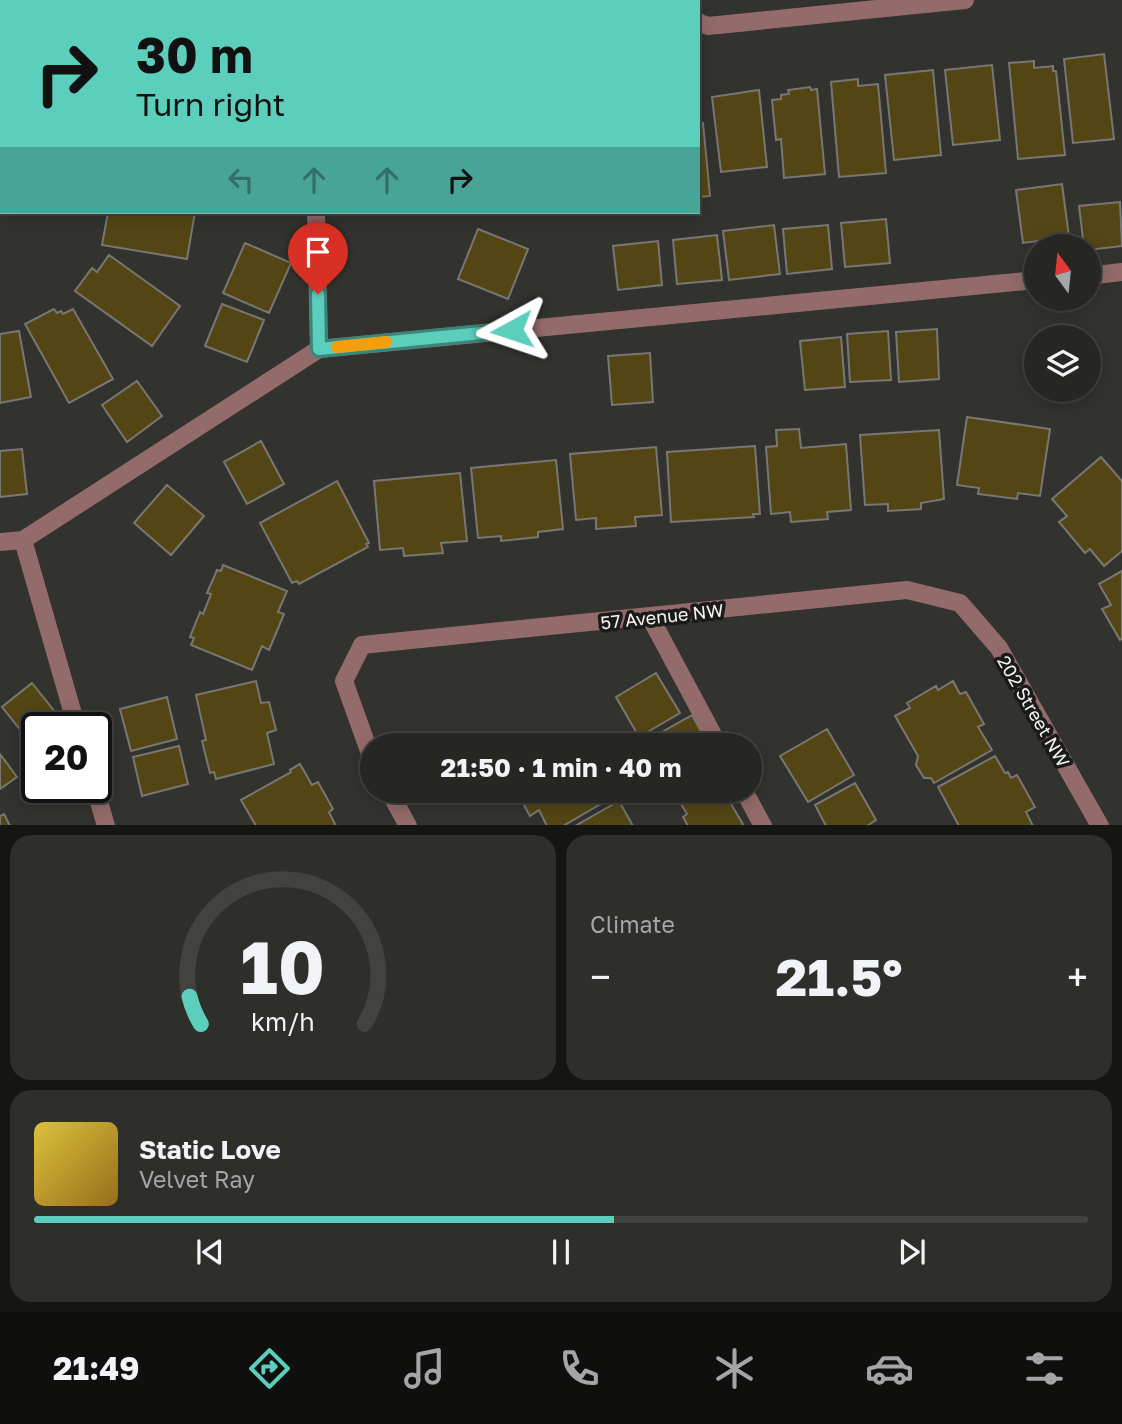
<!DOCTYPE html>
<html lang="en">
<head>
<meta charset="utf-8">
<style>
	:root { --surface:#262623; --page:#2e2e2b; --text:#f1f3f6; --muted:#a4a5a6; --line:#424341; --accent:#5bcebc }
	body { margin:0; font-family:"Golos Text",sans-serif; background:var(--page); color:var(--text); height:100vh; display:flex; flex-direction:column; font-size:26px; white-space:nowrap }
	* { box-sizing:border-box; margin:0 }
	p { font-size:23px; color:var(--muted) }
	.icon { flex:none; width:38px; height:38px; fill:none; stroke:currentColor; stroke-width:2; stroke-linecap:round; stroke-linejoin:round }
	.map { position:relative; height:825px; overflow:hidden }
	.sheet { display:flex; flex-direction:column; gap:10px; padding:10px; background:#151513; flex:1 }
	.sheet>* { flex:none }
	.top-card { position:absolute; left:0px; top:0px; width:700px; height:214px; box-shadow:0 4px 18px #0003,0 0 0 2px var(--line); background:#5bcebc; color:#111; overflow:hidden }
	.needle { width:46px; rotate:345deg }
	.buttons { position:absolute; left:1024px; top:234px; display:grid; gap:14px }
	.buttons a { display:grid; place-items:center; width:77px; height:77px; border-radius:50%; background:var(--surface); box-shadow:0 4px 18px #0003,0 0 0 2px var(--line); font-size:35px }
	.speed { position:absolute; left:21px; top:712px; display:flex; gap:14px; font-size:35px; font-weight:700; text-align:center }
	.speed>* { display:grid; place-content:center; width:91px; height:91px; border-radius:50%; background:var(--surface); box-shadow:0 4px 18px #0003,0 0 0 2px var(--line); line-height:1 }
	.speed .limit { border:4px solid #111; border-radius:10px; background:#fff; color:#111 }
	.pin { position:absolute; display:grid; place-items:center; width:60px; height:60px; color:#fff; margin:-72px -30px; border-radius:50% 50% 50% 0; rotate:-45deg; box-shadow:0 0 7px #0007 }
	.pin .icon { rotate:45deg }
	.me { position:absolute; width:77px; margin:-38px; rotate:265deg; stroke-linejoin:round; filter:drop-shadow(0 0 5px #0008) }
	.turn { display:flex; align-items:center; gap:24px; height:147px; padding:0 21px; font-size:32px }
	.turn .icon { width:91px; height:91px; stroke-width:2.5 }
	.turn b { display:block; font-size:49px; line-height:60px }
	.lanes { display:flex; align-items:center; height:66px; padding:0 21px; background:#0003; justify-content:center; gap:35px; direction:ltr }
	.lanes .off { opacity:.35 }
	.big { font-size:52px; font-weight:700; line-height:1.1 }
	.sheet .widget { flex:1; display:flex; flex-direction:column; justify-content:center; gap:10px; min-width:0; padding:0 24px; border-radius:21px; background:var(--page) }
	.sheet .dial { align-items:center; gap:0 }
	.dial svg { height:182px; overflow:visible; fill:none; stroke:var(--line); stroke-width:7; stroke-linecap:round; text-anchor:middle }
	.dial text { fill:var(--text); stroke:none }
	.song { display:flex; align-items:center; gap:21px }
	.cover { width:84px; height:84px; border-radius:10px; background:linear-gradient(135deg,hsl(50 70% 55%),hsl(40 70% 35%)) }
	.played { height:7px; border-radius:4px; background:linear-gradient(90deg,var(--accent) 55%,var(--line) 55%) }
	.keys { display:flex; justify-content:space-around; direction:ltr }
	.heat { display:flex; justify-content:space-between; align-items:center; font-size:38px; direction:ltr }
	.sheet .tiles { flex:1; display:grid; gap:10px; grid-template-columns:1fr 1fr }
	.widget:last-child { grid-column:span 2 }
	.trip { position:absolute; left:360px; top:733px; width:402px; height:70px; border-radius:35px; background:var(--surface); box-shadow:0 4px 18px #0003,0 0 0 2px var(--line); font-weight:700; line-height:70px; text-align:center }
	.dock { display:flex; height:112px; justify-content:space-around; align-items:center; background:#0f0f0e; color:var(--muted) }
	.dock .icon { width:49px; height:49px }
	.dock .selected { color:var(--accent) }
	.dock b { font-size:32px; color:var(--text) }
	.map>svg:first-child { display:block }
	.building { fill:#544614; stroke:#787774; stroke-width:2 }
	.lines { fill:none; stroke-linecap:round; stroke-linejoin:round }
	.minor { stroke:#946b6b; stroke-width:18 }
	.route-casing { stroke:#3b867a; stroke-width:18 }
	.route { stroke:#5bcebc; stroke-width:12 }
	.slow { stroke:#f59e0b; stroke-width:12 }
	.labels { text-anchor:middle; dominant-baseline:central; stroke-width:7; stroke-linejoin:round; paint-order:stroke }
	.street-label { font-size:18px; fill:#f4f4f2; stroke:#1a1a18 }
</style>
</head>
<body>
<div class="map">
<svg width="1122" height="826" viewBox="0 0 1122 826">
	<rect width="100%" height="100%" fill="#32322f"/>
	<path class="building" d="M101,0H167V2L101,1Z
		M241,0H287V2H240Z
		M356,0H407L408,2H356Z
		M437,0H521V2H437Z
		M1104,54L1114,139L1073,143L1064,59Z
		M1034,61V68L1053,66V71H1056L1065,155L1018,159L1009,63Z
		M992,65L1000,140L953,145L945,70Z
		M933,70L941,155L894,160L885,75Z
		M858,79V86L878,84L886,173L839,177L831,82Z
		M810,87L811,90L817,89L825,174L784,178L781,139L776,140L772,100L781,99V95L789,94L788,90Z
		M759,90L767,167L721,172L712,97Z
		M698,114H700L701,123H703L710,196L698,197Z
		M1062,184L1069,237L1023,243L1016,190Z
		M1120,202L1122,246L1088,250V247H1084L1079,206Z
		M108,212H195L187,259L102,245Z
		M886,219L890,263L845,267L841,223Z
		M774,225L780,274L729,280L723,231Z
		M828,225L832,269L787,274L783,229Z
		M478,229L528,249L508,299L458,279Z
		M717,235L722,280L677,284L673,240Z
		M658,241L662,285L618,290L613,246Z
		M245,243L291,263L269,313L223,293Z
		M109,255L180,306L152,346L75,291L92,268L97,272Z
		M222,304L264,320L247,362L205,346Z
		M54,309L57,313L61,311L63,314L73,309L113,379L69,403L25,324Z
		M937,329L939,379L899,382L896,332Z
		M19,331L31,397L0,403V334Z
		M888,331L891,380L850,382L847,334Z
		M841,337L845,387L805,390L800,341Z
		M650,353L653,402L612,405L608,356Z
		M137,381L162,416L127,442L102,405Z
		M967,417L1050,429L1040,496L1018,493L1017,499L978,494L979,488L957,485Z
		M799,429L801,448L846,444L851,510L827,512L828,519L791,522L790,512L771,514L766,447L777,446L776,430Z
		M939,430L944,499L921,503V509L888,511V504L865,505L860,435Z
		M261,441L284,484L247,504L224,462Z
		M755,446L760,514H753L754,517L671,522L667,452Z
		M656,447L662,515L635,517L636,526L596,529V518L576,520L570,454Z
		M22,449L27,494L0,497V451Z
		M1101,457L1122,481V551L1104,566L1090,549L1085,553L1059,522L1067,516L1052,499Z
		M556,460L563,529L538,532V537L501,541V536L478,538L471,468Z
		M460,473L467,541L441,543L443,553L404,556L403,548L380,550L374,481Z
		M337,481L369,543L366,544L368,547L299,584L297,581L292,583L260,523Z
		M167,485L204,516L171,555L134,523Z
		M223,565L287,591L278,612L284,614L269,650L262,646L252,670L191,645L194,638L190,637L200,612L203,614L211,594L207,593L217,570L221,571Z
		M1122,571V638L1120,640L1102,609L1111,605L1099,584Z
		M656,673L680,713L639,737L616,697Z
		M256,681L261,703L269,702L276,730L267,733L274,764L216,779L214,772L210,773L202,741L206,740L196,695Z
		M953,681L960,694L966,692L984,724L978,727L992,750L934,783L931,778H924L916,765L918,756L895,716L910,708L907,703L936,686L938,690Z
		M32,683L64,723L57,728H37V745L34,747L2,707Z
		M167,697L177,739L131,751L120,709Z
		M692,715L709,746H651L648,740Z
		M827,729L854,775L808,802L780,756Z
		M571,734L578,746H545L563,735L565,738Z
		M179,746L188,784L142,796L133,757Z
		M0,754L17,777L0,789Z
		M995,756L1005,773L1008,772L1011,778L1017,775L1035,807L1026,812L1033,826H959L938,787Z
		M300,764L312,785L318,782L333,809L329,812L336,826H256L241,800L291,772L290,770Z
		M855,783L876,820L867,826H826L815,805Z
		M516,791H603L605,793L601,795L604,802L563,826H547L539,810L530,816Z
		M673,791H729L732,795L727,797L744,826H688L683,817L687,814Z
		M619,801L633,826H575Z
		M4,814L10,826H0V816Z"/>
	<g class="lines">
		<path class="minor" d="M313,0V2
			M647,0L651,2
			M698,22L708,26L965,0
			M316,212L319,349
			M1088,276L1122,272
			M23,540L77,728
			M0,542L23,540L319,349L1036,280
			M650,617L719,746
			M373,762L344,681L362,645L907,590L960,603L999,648L1100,826
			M95,788L106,826
			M389,791L408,826
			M744,791L763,826"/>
	</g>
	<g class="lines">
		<g class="route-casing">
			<path id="route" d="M318,294L319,349L512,330"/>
		</g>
		<use href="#route" class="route"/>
		<path class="slow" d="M337,347L386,342"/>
	</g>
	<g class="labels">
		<g class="street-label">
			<text transform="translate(662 616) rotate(-6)">57 Avenue NW</text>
			<text transform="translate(1034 711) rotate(60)">202 Street NW</text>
		</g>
	</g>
</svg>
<div class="buttons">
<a><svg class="needle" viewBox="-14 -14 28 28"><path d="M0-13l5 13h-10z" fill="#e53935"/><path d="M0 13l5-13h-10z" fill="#a4a5a6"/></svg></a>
<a><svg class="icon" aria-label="layers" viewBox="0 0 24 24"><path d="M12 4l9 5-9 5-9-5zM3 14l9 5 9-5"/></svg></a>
</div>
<div class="speed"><div class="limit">20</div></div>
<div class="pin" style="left:318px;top:294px;background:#d93025"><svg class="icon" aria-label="arrive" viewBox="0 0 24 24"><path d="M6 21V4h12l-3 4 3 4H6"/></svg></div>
<svg class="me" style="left:512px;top:330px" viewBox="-20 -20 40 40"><path d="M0-17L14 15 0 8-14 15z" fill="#5bcebc" stroke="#fff" stroke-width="4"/></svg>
<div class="trip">21:50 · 1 min · 40 m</div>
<div class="top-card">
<div class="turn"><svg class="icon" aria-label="right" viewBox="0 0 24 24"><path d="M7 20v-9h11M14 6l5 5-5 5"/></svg><div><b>30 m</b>Turn right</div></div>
<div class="lanes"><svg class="icon off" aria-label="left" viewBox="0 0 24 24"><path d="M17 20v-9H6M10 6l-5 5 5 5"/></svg><svg class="icon off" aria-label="ahead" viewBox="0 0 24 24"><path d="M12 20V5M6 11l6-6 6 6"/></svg><svg class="icon off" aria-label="ahead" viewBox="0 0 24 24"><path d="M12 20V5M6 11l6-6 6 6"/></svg><svg class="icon" aria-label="right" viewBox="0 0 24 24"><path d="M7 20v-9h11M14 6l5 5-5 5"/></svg></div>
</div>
</div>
<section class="sheet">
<div class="tiles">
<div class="widget dial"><svg viewBox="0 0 100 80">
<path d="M14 69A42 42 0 1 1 86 69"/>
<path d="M14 69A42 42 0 0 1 9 57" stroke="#5bcebc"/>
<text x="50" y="56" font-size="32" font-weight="700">10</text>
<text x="50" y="72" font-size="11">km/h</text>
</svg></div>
<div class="widget"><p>Climate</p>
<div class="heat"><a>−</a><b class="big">21.5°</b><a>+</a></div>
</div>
<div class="widget">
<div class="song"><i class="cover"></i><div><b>Static Love</b><p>Velvet Ray</p></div></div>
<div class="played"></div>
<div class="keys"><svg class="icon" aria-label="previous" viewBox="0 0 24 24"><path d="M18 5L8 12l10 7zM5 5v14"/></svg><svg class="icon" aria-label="pause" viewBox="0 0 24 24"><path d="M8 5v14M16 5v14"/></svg><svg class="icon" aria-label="next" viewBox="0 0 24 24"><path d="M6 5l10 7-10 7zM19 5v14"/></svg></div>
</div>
</div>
</section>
<nav class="dock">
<b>21:49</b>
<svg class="icon selected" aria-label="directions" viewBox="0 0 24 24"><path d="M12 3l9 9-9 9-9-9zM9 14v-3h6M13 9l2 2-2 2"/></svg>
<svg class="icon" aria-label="music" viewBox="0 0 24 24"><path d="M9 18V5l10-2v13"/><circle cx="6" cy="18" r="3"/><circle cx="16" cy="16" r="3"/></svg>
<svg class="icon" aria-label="phone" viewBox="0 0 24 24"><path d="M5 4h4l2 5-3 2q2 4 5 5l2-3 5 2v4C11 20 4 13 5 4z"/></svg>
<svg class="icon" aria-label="climate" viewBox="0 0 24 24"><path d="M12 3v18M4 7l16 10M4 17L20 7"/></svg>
<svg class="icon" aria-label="car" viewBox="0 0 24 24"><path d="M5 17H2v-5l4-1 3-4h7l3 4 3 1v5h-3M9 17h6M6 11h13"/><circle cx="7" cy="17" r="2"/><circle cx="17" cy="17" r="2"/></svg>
<svg class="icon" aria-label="filters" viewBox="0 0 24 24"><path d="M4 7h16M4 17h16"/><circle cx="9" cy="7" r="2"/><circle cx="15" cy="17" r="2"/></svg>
</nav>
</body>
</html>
